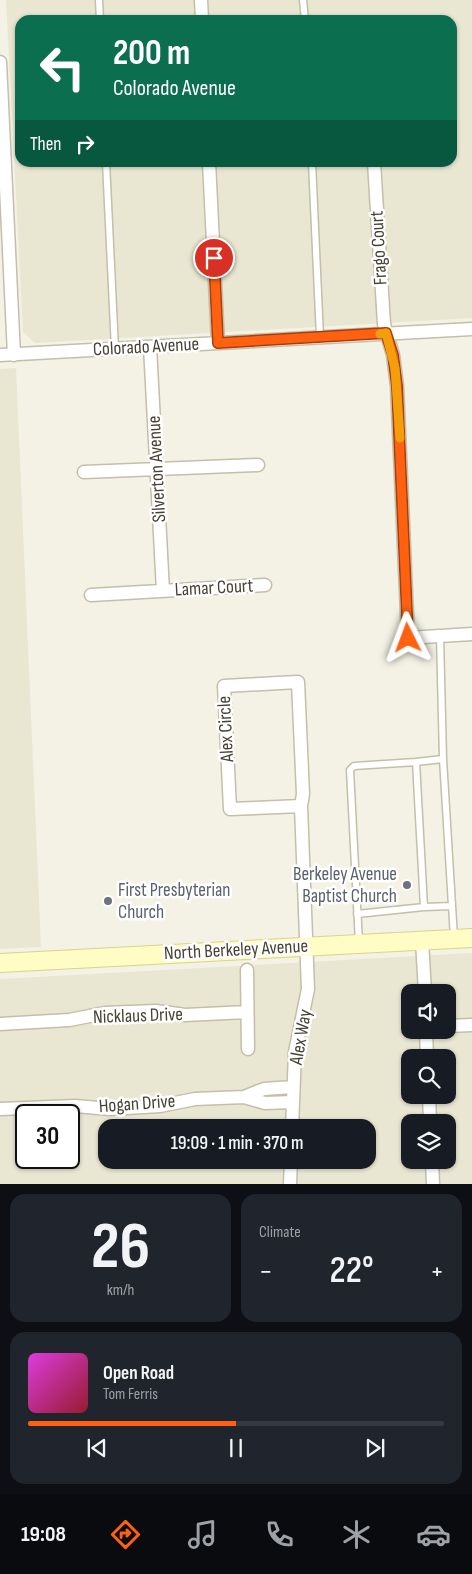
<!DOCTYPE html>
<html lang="en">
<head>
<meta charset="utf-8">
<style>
	:root { --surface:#171b24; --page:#20242c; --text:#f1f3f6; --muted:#9ea1a6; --line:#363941; --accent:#ff6111 }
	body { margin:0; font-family:"Sofia Sans Condensed",sans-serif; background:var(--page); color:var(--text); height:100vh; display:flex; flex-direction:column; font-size:19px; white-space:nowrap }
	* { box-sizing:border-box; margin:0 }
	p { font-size:16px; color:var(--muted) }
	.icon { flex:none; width:28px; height:28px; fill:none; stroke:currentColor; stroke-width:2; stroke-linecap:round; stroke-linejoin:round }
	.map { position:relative; height:1184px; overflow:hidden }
	.sheet { display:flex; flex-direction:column; gap:10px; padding:10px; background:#0d0f14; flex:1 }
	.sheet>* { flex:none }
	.guide { position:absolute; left:15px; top:15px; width:442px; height:152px; border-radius:15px; box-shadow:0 1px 4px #0004; background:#0b6e4f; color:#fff; overflow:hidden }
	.tools { position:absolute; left:401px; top:984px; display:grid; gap:10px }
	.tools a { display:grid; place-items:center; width:55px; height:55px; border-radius:10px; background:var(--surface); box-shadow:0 1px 4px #0004; font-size:25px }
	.speed { position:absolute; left:15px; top:1104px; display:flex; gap:10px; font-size:25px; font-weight:700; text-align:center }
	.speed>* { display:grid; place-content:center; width:65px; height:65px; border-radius:50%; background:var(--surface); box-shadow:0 1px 4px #0004; line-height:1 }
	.speed .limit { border:2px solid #111; border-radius:8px; background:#fff; color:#111 }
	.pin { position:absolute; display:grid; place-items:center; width:42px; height:42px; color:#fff; margin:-21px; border:2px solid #fff; border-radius:50%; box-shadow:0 1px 5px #0007 }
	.me { position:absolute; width:55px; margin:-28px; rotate:357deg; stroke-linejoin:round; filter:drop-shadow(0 0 4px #0008) }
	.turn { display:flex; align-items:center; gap:18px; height:105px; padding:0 15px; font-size:22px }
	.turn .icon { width:65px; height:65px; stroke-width:2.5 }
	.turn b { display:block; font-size:35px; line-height:42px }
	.then { display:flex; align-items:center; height:48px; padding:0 15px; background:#0003; gap:10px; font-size:19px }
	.big { font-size:38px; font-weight:600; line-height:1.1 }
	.sheet .card { flex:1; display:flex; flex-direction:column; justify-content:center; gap:8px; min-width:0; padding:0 18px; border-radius:15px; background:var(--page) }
	.sheet .dial { align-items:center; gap:0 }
	.dial b { font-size:65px; line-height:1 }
	.song { display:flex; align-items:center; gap:15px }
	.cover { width:60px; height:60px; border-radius:8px; background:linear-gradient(135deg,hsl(300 70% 55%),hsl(350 70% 35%)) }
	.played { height:5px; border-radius:2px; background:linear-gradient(90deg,var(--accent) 50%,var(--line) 50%) }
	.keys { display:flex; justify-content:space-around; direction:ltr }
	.heat { display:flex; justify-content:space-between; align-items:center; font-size:28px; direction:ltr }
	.sheet .tiles { flex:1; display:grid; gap:10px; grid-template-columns:1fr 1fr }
	.card:last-child { grid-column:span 2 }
	.trip { position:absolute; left:98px; top:1119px; width:278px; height:50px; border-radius:15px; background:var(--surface); box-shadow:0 1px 4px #0004; font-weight:600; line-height:50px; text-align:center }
	.tabs { display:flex; height:80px; justify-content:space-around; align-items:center; background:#090b0e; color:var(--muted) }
	.tabs .icon { width:35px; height:35px }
	.tabs .on { color:var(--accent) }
	.tabs b { font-size:22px; color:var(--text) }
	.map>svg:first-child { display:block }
	.residential { fill:#e9e6d2; fill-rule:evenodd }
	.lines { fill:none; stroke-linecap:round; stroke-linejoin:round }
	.lane-casing { stroke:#c3bfa9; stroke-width:9 }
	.street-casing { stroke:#c3bfa9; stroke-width:15 }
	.secondary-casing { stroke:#d8d38f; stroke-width:20 }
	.lane { stroke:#fff; stroke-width:6 }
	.street { stroke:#fff; stroke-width:12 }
	.secondary { stroke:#fffcc4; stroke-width:18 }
	.route-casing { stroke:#a63f0b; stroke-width:12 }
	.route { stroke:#ff6111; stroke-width:9 }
	.slow { stroke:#f59e0b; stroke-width:9 }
	.worship-dot { fill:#6b7280; stroke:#fff; stroke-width:2 }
	.labels { text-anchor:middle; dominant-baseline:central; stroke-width:5; stroke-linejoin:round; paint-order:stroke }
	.street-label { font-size:19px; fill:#474334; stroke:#fff }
	.worship-label { font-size:19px; fill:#5b616d; stroke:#fff; text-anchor:end }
</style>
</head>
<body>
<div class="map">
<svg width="472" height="1184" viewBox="0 0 472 1184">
	<rect width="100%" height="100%" fill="#f4f2e5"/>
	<path class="residential" d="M6,0H472V318L35,343L23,332ZM20,20H452V162H20Z
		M16,368L41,947L0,949V369Z
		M472,953V1184H0V979ZM410,992H448V1030H410ZM410,1058H448V1095H410ZM26,1115H69V1158H26ZM410,1122H448V1160H410ZM106,1128H366V1160H106Z"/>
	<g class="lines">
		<g class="lane-casing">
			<path id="lane" d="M99,0L100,20
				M303,0L305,20
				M106,162L115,349
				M312,162L320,337
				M440,636L443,759
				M452,906L424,907L416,762L443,759L454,938
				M357,914L424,907
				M359,943L350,770L354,766L416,762"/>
		</g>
		<g class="street-casing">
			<path id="street" d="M201,0L202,20
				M0,62L14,355
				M209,162L218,343
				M374,162L384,324L393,355L397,386L408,638L472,634
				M150,347L163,591
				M0,355L472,329
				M84,472L258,465
				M91,595L265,585
				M422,941L425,992
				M247,970L248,1049
				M0,1024L69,1020L105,1013L156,1011L185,1015L247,1012
				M448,1026L472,1025
				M426,1030L427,1058
				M429,1095L430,1122
				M293,1102L265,1103L244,1097L264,1089L293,1087
				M0,1109L75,1106L110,1109L160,1106L195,1099L244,1097
				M292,1128L295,1052L308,989L301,806L303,794L298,682L224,686L230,809L301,806
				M432,1160L433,1184
				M290,1184L291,1160"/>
		</g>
		<g class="secondary-casing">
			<path id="secondary" d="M0,963L472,938"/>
		</g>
		<use href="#lane" class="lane"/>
		<use href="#street" class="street"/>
		<use href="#secondary" class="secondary"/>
	</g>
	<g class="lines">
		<g class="route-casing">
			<path id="route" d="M214,258L218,343L386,333L393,355L397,386L408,638"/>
		</g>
		<use href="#route" class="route"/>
		<path class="slow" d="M380,334L386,333L395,368L400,438"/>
	</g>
	<g class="worship-dot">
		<circle cx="407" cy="885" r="5"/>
		<circle cx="108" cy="901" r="5"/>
	</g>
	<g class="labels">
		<g class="street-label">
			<text transform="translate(379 248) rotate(-93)">Frago Court</text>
			<text transform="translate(146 347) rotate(-3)">Colorado Avenue</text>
			<text transform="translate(157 469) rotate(-93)">Silverton Avenue</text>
			<text transform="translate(214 588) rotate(-3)">Lamar Court</text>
			<text transform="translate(226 729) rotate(-93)">Alex Circle</text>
			<text transform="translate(236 950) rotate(-3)">North Berkeley Avenue</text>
			<text transform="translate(138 1016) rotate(-2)">Nicklaus Drive</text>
			<text transform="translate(301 1037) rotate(-80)">Alex Way</text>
			<text transform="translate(137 1104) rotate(-4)">Hogan Drive</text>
		</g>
		<g class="worship-label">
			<text x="397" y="874">Berkeley Avenue<tspan x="397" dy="22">Baptist Church</tspan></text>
			<text x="118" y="890" text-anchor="start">First Presbyterian<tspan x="118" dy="22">Church</tspan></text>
		</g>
	</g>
</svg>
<div class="tools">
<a><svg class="icon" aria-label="sound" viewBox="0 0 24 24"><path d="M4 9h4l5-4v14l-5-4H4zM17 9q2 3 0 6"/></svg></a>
<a><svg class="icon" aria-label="search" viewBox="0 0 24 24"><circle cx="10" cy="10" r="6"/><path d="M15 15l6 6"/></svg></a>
<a><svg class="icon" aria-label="layers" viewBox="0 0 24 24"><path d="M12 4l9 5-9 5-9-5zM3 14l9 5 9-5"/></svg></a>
</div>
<div class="speed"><div class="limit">30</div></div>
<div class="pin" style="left:214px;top:258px;background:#d93025"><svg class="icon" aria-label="arrive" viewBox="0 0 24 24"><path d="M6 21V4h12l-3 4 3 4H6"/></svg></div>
<svg class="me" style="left:408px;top:638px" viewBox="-20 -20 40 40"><path d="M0-17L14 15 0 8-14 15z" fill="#ff6111" stroke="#fff" stroke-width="4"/></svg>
<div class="trip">19:09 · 1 min · 370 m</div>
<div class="guide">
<div class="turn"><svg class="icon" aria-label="left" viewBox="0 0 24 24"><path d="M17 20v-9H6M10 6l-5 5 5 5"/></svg><div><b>200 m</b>Colorado Avenue</div></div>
<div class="then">Then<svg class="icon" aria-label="right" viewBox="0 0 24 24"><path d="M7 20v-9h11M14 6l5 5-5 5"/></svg></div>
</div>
</div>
<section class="sheet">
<div class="tiles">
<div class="card dial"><b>26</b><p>km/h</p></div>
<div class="card"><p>Climate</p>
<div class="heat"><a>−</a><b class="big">22°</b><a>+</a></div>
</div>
<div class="card">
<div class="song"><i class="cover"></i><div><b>Open Road</b><p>Tom Ferris</p></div></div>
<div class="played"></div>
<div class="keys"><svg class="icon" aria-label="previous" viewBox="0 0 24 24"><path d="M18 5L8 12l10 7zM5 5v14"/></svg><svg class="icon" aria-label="pause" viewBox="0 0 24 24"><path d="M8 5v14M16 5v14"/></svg><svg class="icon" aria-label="next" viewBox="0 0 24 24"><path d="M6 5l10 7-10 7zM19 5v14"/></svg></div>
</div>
</div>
</section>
<nav class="tabs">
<b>19:08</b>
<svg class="icon on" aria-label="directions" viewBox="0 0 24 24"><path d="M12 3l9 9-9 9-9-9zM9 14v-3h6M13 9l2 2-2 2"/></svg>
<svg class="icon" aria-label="music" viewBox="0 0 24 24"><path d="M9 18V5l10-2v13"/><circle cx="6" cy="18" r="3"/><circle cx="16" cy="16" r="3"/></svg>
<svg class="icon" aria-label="phone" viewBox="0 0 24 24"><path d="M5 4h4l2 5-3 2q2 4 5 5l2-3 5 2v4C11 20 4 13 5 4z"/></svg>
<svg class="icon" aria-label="climate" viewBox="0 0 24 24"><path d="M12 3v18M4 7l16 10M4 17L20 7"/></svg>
<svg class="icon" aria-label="car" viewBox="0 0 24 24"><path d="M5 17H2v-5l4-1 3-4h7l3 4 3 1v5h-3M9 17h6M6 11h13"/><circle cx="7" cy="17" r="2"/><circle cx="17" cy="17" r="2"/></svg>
</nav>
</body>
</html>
